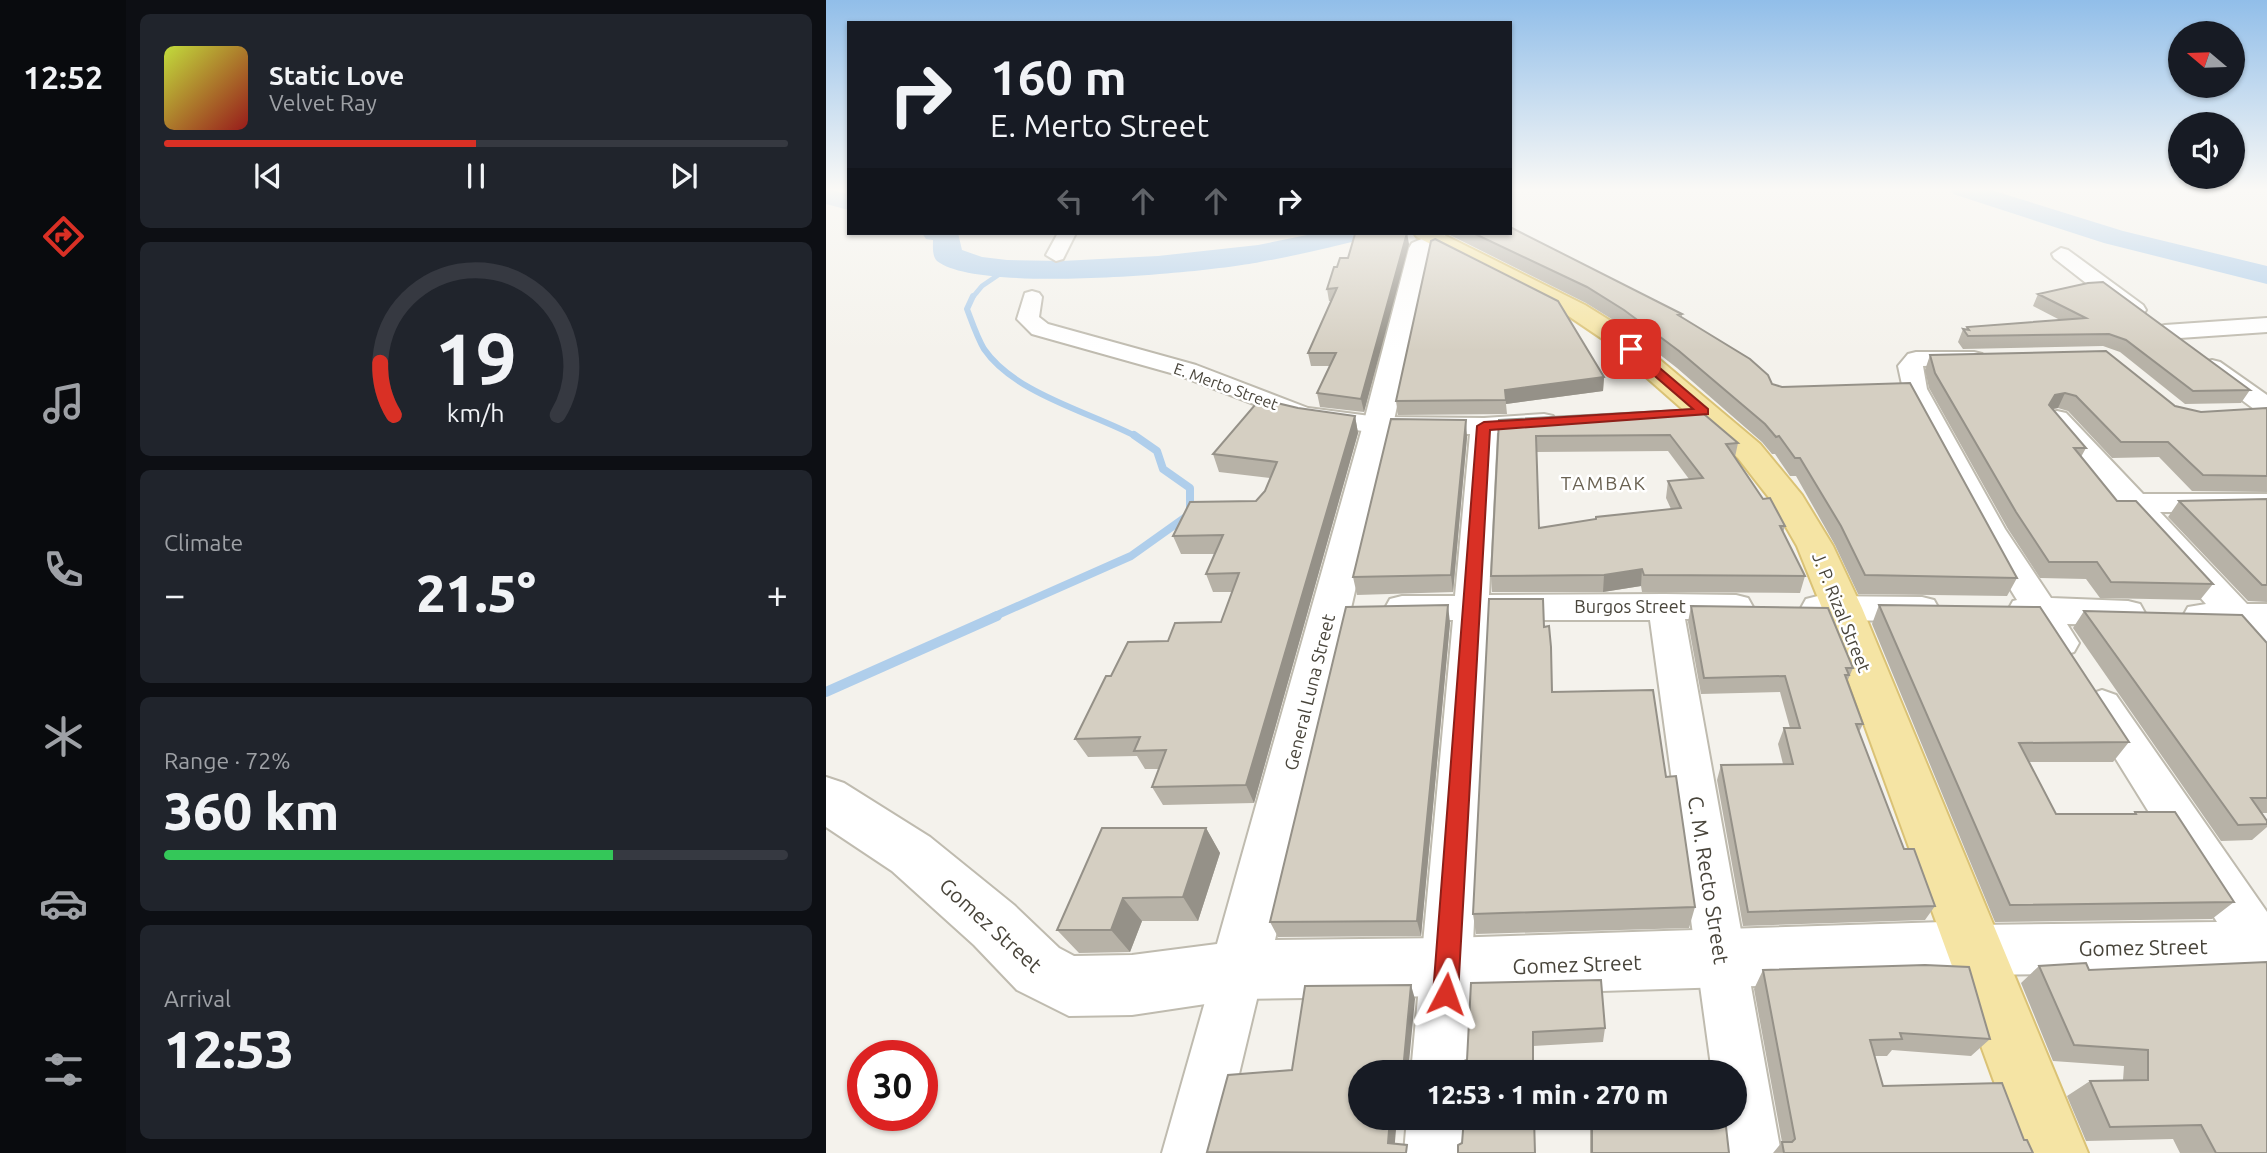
<!DOCTYPE html>
<html lang="en">
<head>
<meta charset="utf-8">
<style>
	:root { --surface:#171b24; --page:#20242c; --text:#f1f3f6; --muted:#9ea1a6; --line:#363941; --accent:#d93025 }
	body { margin:0; font-family:Ubuntu,sans-serif; background:var(--page); color:var(--text); height:100vh; display:flex; flex-direction:column; font-size:26px; white-space:nowrap }
	* { box-sizing:border-box; margin:0 }
	p { font-size:23px; color:var(--muted) }
	.icon { flex:none; width:38px; height:38px; fill:none; stroke:currentColor; stroke-width:2; stroke-linecap:round; stroke-linejoin:round }
	.map { position:relative; flex:1; overflow:hidden }
	.panel { display:flex; flex-direction:column; gap:14px; padding:14px; background:#0d0f14; width:700px }
	.panel>* { flex:none }
	.guide { position:absolute; left:21px; top:21px; width:665px; height:214px; border-radius:0px; box-shadow:0 2px 5px #0004; background:#171b24; color:var(--text); overflow:hidden }
	.needle { width:46px; rotate:289deg }
	.buttons { position:absolute; left:1342px; top:21px; display:grid; gap:14px }
	.buttons a { display:grid; place-items:center; width:77px; height:77px; border-radius:50%; background:var(--surface); box-shadow:0 2px 5px #0004; font-size:35px }
	.speed { position:absolute; left:21px; top:1040px; display:flex; gap:14px; font-size:35px; font-weight:700; text-align:center }
	.speed>* { display:grid; place-content:center; width:91px; height:91px; border-radius:50%; background:var(--surface); box-shadow:0 2px 5px #0004; line-height:1 }
	.speed .limit { border:10px solid #d22; background:#fff; color:#111 }
	.pin { position:absolute; display:grid; place-items:center; width:60px; height:60px; color:#fff; margin:-30px; border-radius:14px; box-shadow:0 4px 10px #0006 }
	.me { position:absolute; width:77px; margin:-38px; rotate:4deg; stroke-linejoin:round; filter:drop-shadow(0 0 5px #0008) }
	.turn { display:flex; align-items:center; gap:24px; height:147px; padding:0 28px; font-size:32px }
	.turn .icon { width:91px; height:91px; stroke-width:2.5 }
	.turn b { display:block; font-size:49px; line-height:60px }
	.lanes { display:flex; align-items:center; height:66px; padding:0 28px; background:#0003; justify-content:center; gap:35px; direction:ltr }
	.lanes .off { opacity:.35 }
	.big { font-size:52px; font-weight:800; line-height:1.1 }
	.panel .card { flex:1; display:flex; flex-direction:column; justify-content:center; gap:10px; min-width:0; padding:0 24px; border-radius:10px; background:var(--page) }
	.panel .dial { align-items:center; gap:0 }
	.dial svg { height:182px; overflow:visible; fill:none; stroke:var(--line); stroke-width:7; stroke-linecap:round; text-anchor:middle }
	.dial text { fill:var(--text); stroke:none }
	.song { display:flex; align-items:center; gap:21px }
	.cover { width:84px; height:84px; border-radius:10px; background:linear-gradient(135deg,hsl(70 70% 55%),hsl(0 70% 35%)) }
	.played { height:7px; border-radius:4px; background:linear-gradient(90deg,var(--accent) 50%,var(--line) 50%) }
	.keys { display:flex; justify-content:space-around; direction:ltr }
	.heat { display:flex; justify-content:space-between; align-items:center; font-size:38px; direction:ltr }
	.charge { height:10px; border-radius:5px; background:linear-gradient(90deg,#34c759 72%,var(--line) 0) }
	.trip { position:absolute; left:522px; top:1060px; width:399px; height:70px; border-radius:35px; background:var(--surface); box-shadow:0 2px 5px #0004; font-weight:800; line-height:70px; text-align:center }
	main { display:flex; flex:1; min-height:0 }
	.menu { display:flex; flex-direction:column; width:126px; justify-content:space-around; align-items:center; background:#090b0e; color:var(--muted) }
	.menu .icon { width:49px; height:49px }
	.menu .current { color:var(--accent) }
	.menu b { font-size:32px; color:var(--text) }
	.map>svg:first-child { display:block }
	.lines { fill:none; stroke-linecap:round; stroke-linejoin:round }
	.stream-far3 { stroke:#afceeb; stroke-width:5 }
	.stream-far2 { stroke:#afceeb; stroke-width:6 }
	.stream-far1 { stroke:#afceeb; stroke-width:8 }
	.stream { stroke:#afceeb; stroke-width:10 }
	.river { fill:#afceeb; fill-rule:evenodd }
	.minor-casing { stroke:#bfbbaf; stroke-width:4 }
	.tertiary-casing { stroke:#bfbbaf; stroke-width:4 }
	.primary-casing { stroke:#dac275; stroke-width:4 }
	.minor { fill:#fff; fill-rule:evenodd }
	.tertiary { fill:#fff; fill-rule:evenodd }
	.primary { fill:#f5e4a4; fill-rule:evenodd }
	.wall { fill:#b7b2a7; fill-rule:evenodd }
	.shaded-wall { fill:#959188 }
	.building { fill:#d5cfc2; stroke:#959188; stroke-width:2; fill-rule:evenodd }
	.route { fill:#d93025; stroke:#8d1f18; stroke-width:2 }
	.labels { text-anchor:middle; dominant-baseline:central; stroke-width:5; stroke-linejoin:round; paint-order:stroke }
	.far-street-label { font-size:16px; fill:#48443a; stroke:#fff }
	.street-label { font-size:18px; fill:#48443a; stroke:#fff }
	.neighbourhood-label { font-size:19px; letter-spacing:2px; fill:#6a6252; stroke:#fff }
	.near-street-label { font-size:21px; fill:#48443a; stroke:#fff }
</style>
</head>
<body>
<main>
<nav class="menu">
<b>12:52</b>
<svg class="icon current" aria-label="directions" viewBox="0 0 24 24"><path d="M12 3l9 9-9 9-9-9zM9 14v-3h6M13 9l2 2-2 2"/></svg>
<svg class="icon" aria-label="music" viewBox="0 0 24 24"><path d="M9 18V5l10-2v13"/><circle cx="6" cy="18" r="3"/><circle cx="16" cy="16" r="3"/></svg>
<svg class="icon" aria-label="phone" viewBox="0 0 24 24"><path d="M5 4h4l2 5-3 2q2 4 5 5l2-3 5 2v4C11 20 4 13 5 4z"/></svg>
<svg class="icon" aria-label="climate" viewBox="0 0 24 24"><path d="M12 3v18M4 7l16 10M4 17L20 7"/></svg>
<svg class="icon" aria-label="car" viewBox="0 0 24 24"><path d="M5 17H2v-5l4-1 3-4h7l3 4 3 1v5h-3M9 17h6M6 11h13"/><circle cx="7" cy="17" r="2"/><circle cx="17" cy="17" r="2"/></svg>
<svg class="icon" aria-label="filters" viewBox="0 0 24 24"><path d="M4 7h16M4 17h16"/><circle cx="9" cy="7" r="2"/><circle cx="15" cy="17" r="2"/></svg>
</nav>
<section class="panel">
<div class="card">
<div class="song"><i class="cover"></i><div><b>Static Love</b><p>Velvet Ray</p></div></div>
<div class="played"></div>
<div class="keys"><svg class="icon" aria-label="previous" viewBox="0 0 24 24"><path d="M18 5L8 12l10 7zM5 5v14"/></svg><svg class="icon" aria-label="pause" viewBox="0 0 24 24"><path d="M8 5v14M16 5v14"/></svg><svg class="icon" aria-label="next" viewBox="0 0 24 24"><path d="M6 5l10 7-10 7zM19 5v14"/></svg></div>
</div>
<div class="card dial"><svg viewBox="0 0 100 80">
<path d="M14 69A42 42 0 1 1 86 69"/>
<path d="M14 69A42 42 0 0 1 8 46" stroke="#d93025"/>
<text x="50" y="56" font-size="32" font-weight="700">19</text>
<text x="50" y="72" font-size="11">km/h</text>
</svg></div>
<div class="card"><p>Climate</p>
<div class="heat"><a>−</a><b class="big">21.5°</b><a>+</a></div>
</div>
<div class="card"><p>Range · 72%</p><b class="big">360 km</b><div class="charge"></div></div>
<div class="card"><p>Arrival</p><b class="big">12:53</b></div>
</section>
<div class="map">
<svg width="1441" height="1153" viewBox="0 0 1441 1153">
	<rect width="100%" height="100%" fill="#f4f2ec"/>
	<g class="lines">
		<path class="stream-far3" d="M146,298L156,286L181,269"/>
		<path class="stream-far2" d="M147,296L141,309C146,322 151,337 158,349C189,394 264,412 311,437"/>
		<path class="stream-far1" d="M167,617L305,556L364,514V488L337,469L331,451L308,435"/>
		<path class="stream" d="M0,692L171,616"/>
		<path class="river" d="M0,189L23,194V210L0,204Z
			M1124,189H1162L1297,231L1441,266V284L1278,243L1127,194Z
			M96,233H132L136,250L156,257L181,260L236,261L332,256L432,245L491,233H543L539,239C504,247 469,256 434,262C379,273 152,294 111,261C106,256 107,247 107,240L100,239Z"/>
		<g class="minor-casing">
			<path id="minor" d="M232,233H250L237,259L230,261L220,255Z
				M1235,248L1242,250L1317,305L1320,310L1317,315H1301L1228,258L1226,254Z
				M206,291L213,293L216,297L213,317L222,324L370,365L482,408L552,417L658,418L718,414L727,416L731,422L727,428L671,433L663,595L839,594L910,595L922,598L927,607L922,616L910,619H859L955,1153H897L892,1118H908V1073H886L824,620H662L641,1073H585L627,620H576L564,617L559,608L564,599L576,596H629L644,434L552,433L477,423L352,375L206,334L191,319L199,293Z
				M1441,318V332L1339,339L1331,337L1328,332L1331,327L1339,325Z
				M1090,352H1148L1156,354L1160,359L1156,364L1097,366L1101,389L1179,529L1225,598L1302,601L1314,604L1319,613L1314,622L1302,625L1241,624L1253,643L1248,652L1235,656L1222,652L1204,623L1187,619L1182,610L1187,601L1191,600L1148,530L1077,389L1072,366L1082,354Z
				M1386,360L1394,362L1441,395V415L1432,412L1378,372L1374,367L1378,362Z
				M1231,411L1240,413L1317,494H1441V512H1334L1421,604H1441V662L1428,658L1403,629H1374L1362,625L1357,616L1362,607L1380,604L1222,425L1218,419L1222,413Z
				M992,596L1096,597L1108,600L1113,609L1108,618L1096,621L992,620L980,617L975,608L980,599Z
				M1276,690L1290,695L1441,912V980L1422,971L1149,975L1131,968L1124,950L1131,932L1149,925L1391,922L1257,706L1262,695Z
				M413,945L431,952L438,970L394,1153H336L388,970L395,952Z
				M581,1118H639L636,1153H578Z"/>
		</g>
		<g class="tertiary-casing">
			<path id="tertiary" d="M610,233L618,234L621,239L604,251L567,425L449,940L621,938L1149,921L1169,930L1178,950L1169,970L1149,979L621,996L413,999L306,1015L243,1016L191,990L148,945L66,871L0,827V777L18,783L104,837L188,905L233,948L248,956L306,955L391,944L537,425L583,248L586,243Z"/>
		</g>
		<g class="primary-casing">
			<path id="primary" d="M588,233H614L759,305L796,328L934,444L976,495L1007,546L1036,608L1262,1153H1194L996,608L971,546L944,499L912,458L778,340L741,315L591,237Z"/>
		</g>
		<use href="#minor" class="minor"/>
		<use href="#tertiary" class="tertiary"/>
		<use href="#primary" class="primary"/>
	</g>
	<path class="wall" d="M624,233H684L856,314V317L946,384L1191,578L1181,596L1032,594L1009,545L970,476H964L949,454H946L936,442L851,368L797,326L760,303L624,235Z
		M583,244L538,412L494,407L491,393L504,366H485L482,353L505,301H503L501,289L511,267L522,258Z
		M1212,294L1424,390L1415,403L1359,404L1294,352L1277,346L1137,349L1132,342L1137,329L1140,330L1141,327L1234,320L1207,306Z
		M1104,355L1375,412L1441,408V492L1366,491L1333,457L1286,458L1242,411L1232,408L1227,409L1260,448L1255,457L1291,501L1387,584L1374,600L1274,598L1260,579L1214,578L1182,529L1103,388L1099,370Z
		M778,377L777,391L680,404L681,414L572,415L570,401Z
		M472,408L529,416L532,433L428,803L337,805L326,787L333,769H319L311,756L262,757L249,739L285,676L342,641L395,622L406,592H387L380,574L389,554H355L347,536L430,501L439,491L444,478L393,472L387,454Z
		M872,409L912,443L909,457L937,499L959,526L957,533L979,576L974,593L816,592L815,586L777,592H666L665,576L673,420ZM842,451L863,479L842,481L840,498L845,509L770,517L769,519L713,528L710,452Z
		M641,437L627,592L531,595L527,577Z
		M1441,499V602L1422,601L1342,517L1353,501Z
		M1053,605L1303,742L1287,762H1203L1230,814H1307L1309,812L1408,902L1386,919L1169,922L1046,624Z
		M865,606L1027,668L1021,682L1037,724L1033,732L1078,849L1109,906L1099,920L917,926L891,780L895,765L957,764L952,744L958,728H964L954,692L875,694L862,622Z
		M1258,611L1441,643V813H1436L1441,821V827L1426,840L1395,841L1247,628Z
		M624,623L595,936L452,937L444,922Z
		M718,627L726,692L840,777L869,907L863,928L650,934L647,914Z
		M380,828L394,853L372,921H316L304,952L253,953L231,930Z
		M1213,966L1263,970L1441,1153H1354L1347,1139L1260,1141L1241,1096L1264,1081L1297,1080L1298,1066L1227,1061L1195,983Z
		M937,970L1164,1039L1145,1056L1066,1050L1061,1056H1049L1057,1086L1198,1140L1207,1153H947L956,1142L928,989Z
		M645,983L779,1028L777,1042L707,1046Z
		M764,1118H899L903,1153H764Z"/>
	<path class="shaded-wall" d="M581,233L583,244L538,412L535,399Z
		M778,377L777,391L680,404L679,390Z
		M1239,393L1232,408L1221,410L1216,420L1229,395Z
		M529,416L532,433L428,803L420,785Z
		M640,420L641,437L627,592L625,575Z
		M816,569L815,586L777,592L778,575Z
		M622,605L624,623L595,936L591,921Z
		M380,828L394,853L372,921L357,897Z
		M297,898L316,921L304,952L285,930Z
		M585,985L589,999L582,1073L578,1060Z
		M586,1063L590,1073H586Z
		M564,1118H571L568,1153L562,1143Z"/>
	<path class="building" d="M684,227L856,314L852,315L924,359L942,375L946,384L956,387L1084,383L1191,578L1039,575L1015,526L974,458H969L953,436L950,437L939,424L853,351L798,310L761,287L647,233H684Z
		M533,233H581L535,399L491,393L510,353H482L511,288L501,289L508,267H511L514,258H522L529,234Z
		M609,239L732,301L778,377L679,390L680,400L570,401L605,241Z
		M1277,282L1424,390L1367,391L1300,340L1283,334L1142,336L1137,329L1143,330L1141,327L1260,318L1212,294L1262,283Z
		M1280,351L1349,406L1375,412L1441,408V476L1377,475L1342,442H1295L1250,396L1239,393L1229,395L1223,405L1260,448H1248L1291,501H1310L1387,584L1285,582L1271,562H1223L1190,512L1109,373L1104,355Z
		M434,399L472,408L529,416L420,785L326,787L340,750L308,751L314,737L249,739L280,676H285L302,642L342,641L349,623L395,622L413,573L380,574L397,535L347,536L364,502L430,501L439,491L451,462L387,454Z
		M872,409L912,443L900,444L937,499L944,498L959,526H954L979,576L818,575L816,569L778,575L665,576L673,420ZM844,435L877,478L842,481L855,508L770,517V519L713,528L710,436Z
		M565,419L640,420L625,575L527,577Z
		M1441,499V585H1436L1353,501Z
		M663,599H717L718,627L723,626L725,647L726,692L827,690L840,777L850,776L869,907L647,914Z
		M622,605L591,921L444,922L520,607Z
		M1053,605L1214,607L1303,742L1193,743L1230,814H1310L1309,812H1349L1408,902L1184,905Z
		M865,606L1002,608L1027,668H1020L1023,675H1019L1037,724H1030L1078,849H1088L1109,906L922,912L895,765L967,764L958,728H974L959,676L878,678Z
		M1258,611L1416,615L1441,643V798H1425L1441,821V824L1412,825Z
		M276,828H380L357,897L297,898L285,930H231Z
		M1441,962V1153H1390L1375,1125L1284,1127L1264,1081L1322,1080V1050L1248,1045L1213,966L1260,963L1263,970Z
		M1099,965L1143,967L1164,1039L1074,1033L1076,1039L1044,1040L1057,1086L1176,1083L1198,1140H1201L1207,1153H958L956,1142H966L969,1139L937,970Z
		M775,980L779,1028L707,1032V1073H633L632,1063L641,1060L645,983Z
		M585,985L578,1060L586,1063V1073H534V1118H564L562,1143L581,1145L580,1153L381,1152L402,1075L466,1070L479,986Z
		M638,1118H708L709,1153H632V1145L636,1143Z
		M766,1118H899L903,1153H766Z"/>
	<linearGradient id="sky" x2="0" y2="1"><stop stop-color="#91bee9"/><stop offset="0.54" stop-color="#faf9f6"/><stop offset="1" stop-color="#faf9f6" stop-opacity="0"/></linearGradient>
	<rect width="1441" height="351" fill="url(#sky)"/>
	<path class="route" d="M801,347H809L882,409V414L664,430L632,994L628,1002L620,1006L611,1002L607,994L651,426L658,422L867,409L801,352Z"/>
	<g class="labels">
		<g class="far-street-label">
			<text transform="translate(400 386) rotate(20)">E. Merto Street</text>
		</g>
		<g class="street-label">
			<text x="804" y="606">Burgos Street</text>
			<text transform="translate(1016 612) rotate(68)">J. P. Rizal Street</text>
			<text transform="translate(483 692) rotate(-76)">General Luna Street</text>
		</g>
		<g class="neighbourhood-label">
			<text x="778" y="483">TAMBAK</text>
		</g>
		<g class="near-street-label">
			<text transform="translate(883 880) rotate(81)">C. M. Recto Street</text>
			<text transform="translate(165 925) rotate(42)">Gomez Street</text>
			<text transform="translate(1317 947) rotate(-1)">Gomez Street</text>
			<text transform="translate(751 964) rotate(-2)">Gomez Street</text>
		</g>
	</g>
</svg>
<div class="buttons">
<a><svg class="needle" viewBox="-14 -14 28 28"><path d="M0-13l5 13h-10z" fill="#e53935"/><path d="M0 13l5-13h-10z" fill="#9ea1a6"/></svg></a>
<a><svg class="icon" aria-label="sound" viewBox="0 0 24 24"><path d="M4 9h4l5-4v14l-5-4H4zM17 9q2 3 0 6"/></svg></a>
</div>
<div class="speed"><div class="limit">30</div></div>
<div class="pin" style="left:805px;top:349px;background:#d93025"><svg class="icon" aria-label="arrive" viewBox="0 0 24 24"><path d="M6 21V4h12l-3 4 3 4H6"/></svg></div>
<svg class="me" style="left:620px;top:994px" viewBox="-20 -20 40 40"><path d="M0-17L14 15 0 8-14 15z" fill="#d93025" stroke="#fff" stroke-width="4"/></svg>
<div class="trip">12:53 · 1 min · 270 m</div>
<div class="guide">
<div class="turn"><svg class="icon" aria-label="right" viewBox="0 0 24 24"><path d="M7 20v-9h11M14 6l5 5-5 5"/></svg><div><b>160 m</b>E. Merto Street</div></div>
<div class="lanes"><svg class="icon off" aria-label="left" viewBox="0 0 24 24"><path d="M17 20v-9H6M10 6l-5 5 5 5"/></svg><svg class="icon off" aria-label="ahead" viewBox="0 0 24 24"><path d="M12 20V5M6 11l6-6 6 6"/></svg><svg class="icon off" aria-label="ahead" viewBox="0 0 24 24"><path d="M12 20V5M6 11l6-6 6 6"/></svg><svg class="icon" aria-label="right" viewBox="0 0 24 24"><path d="M7 20v-9h11M14 6l5 5-5 5"/></svg></div>
</div>
</div>
</main>
</body>
</html>
